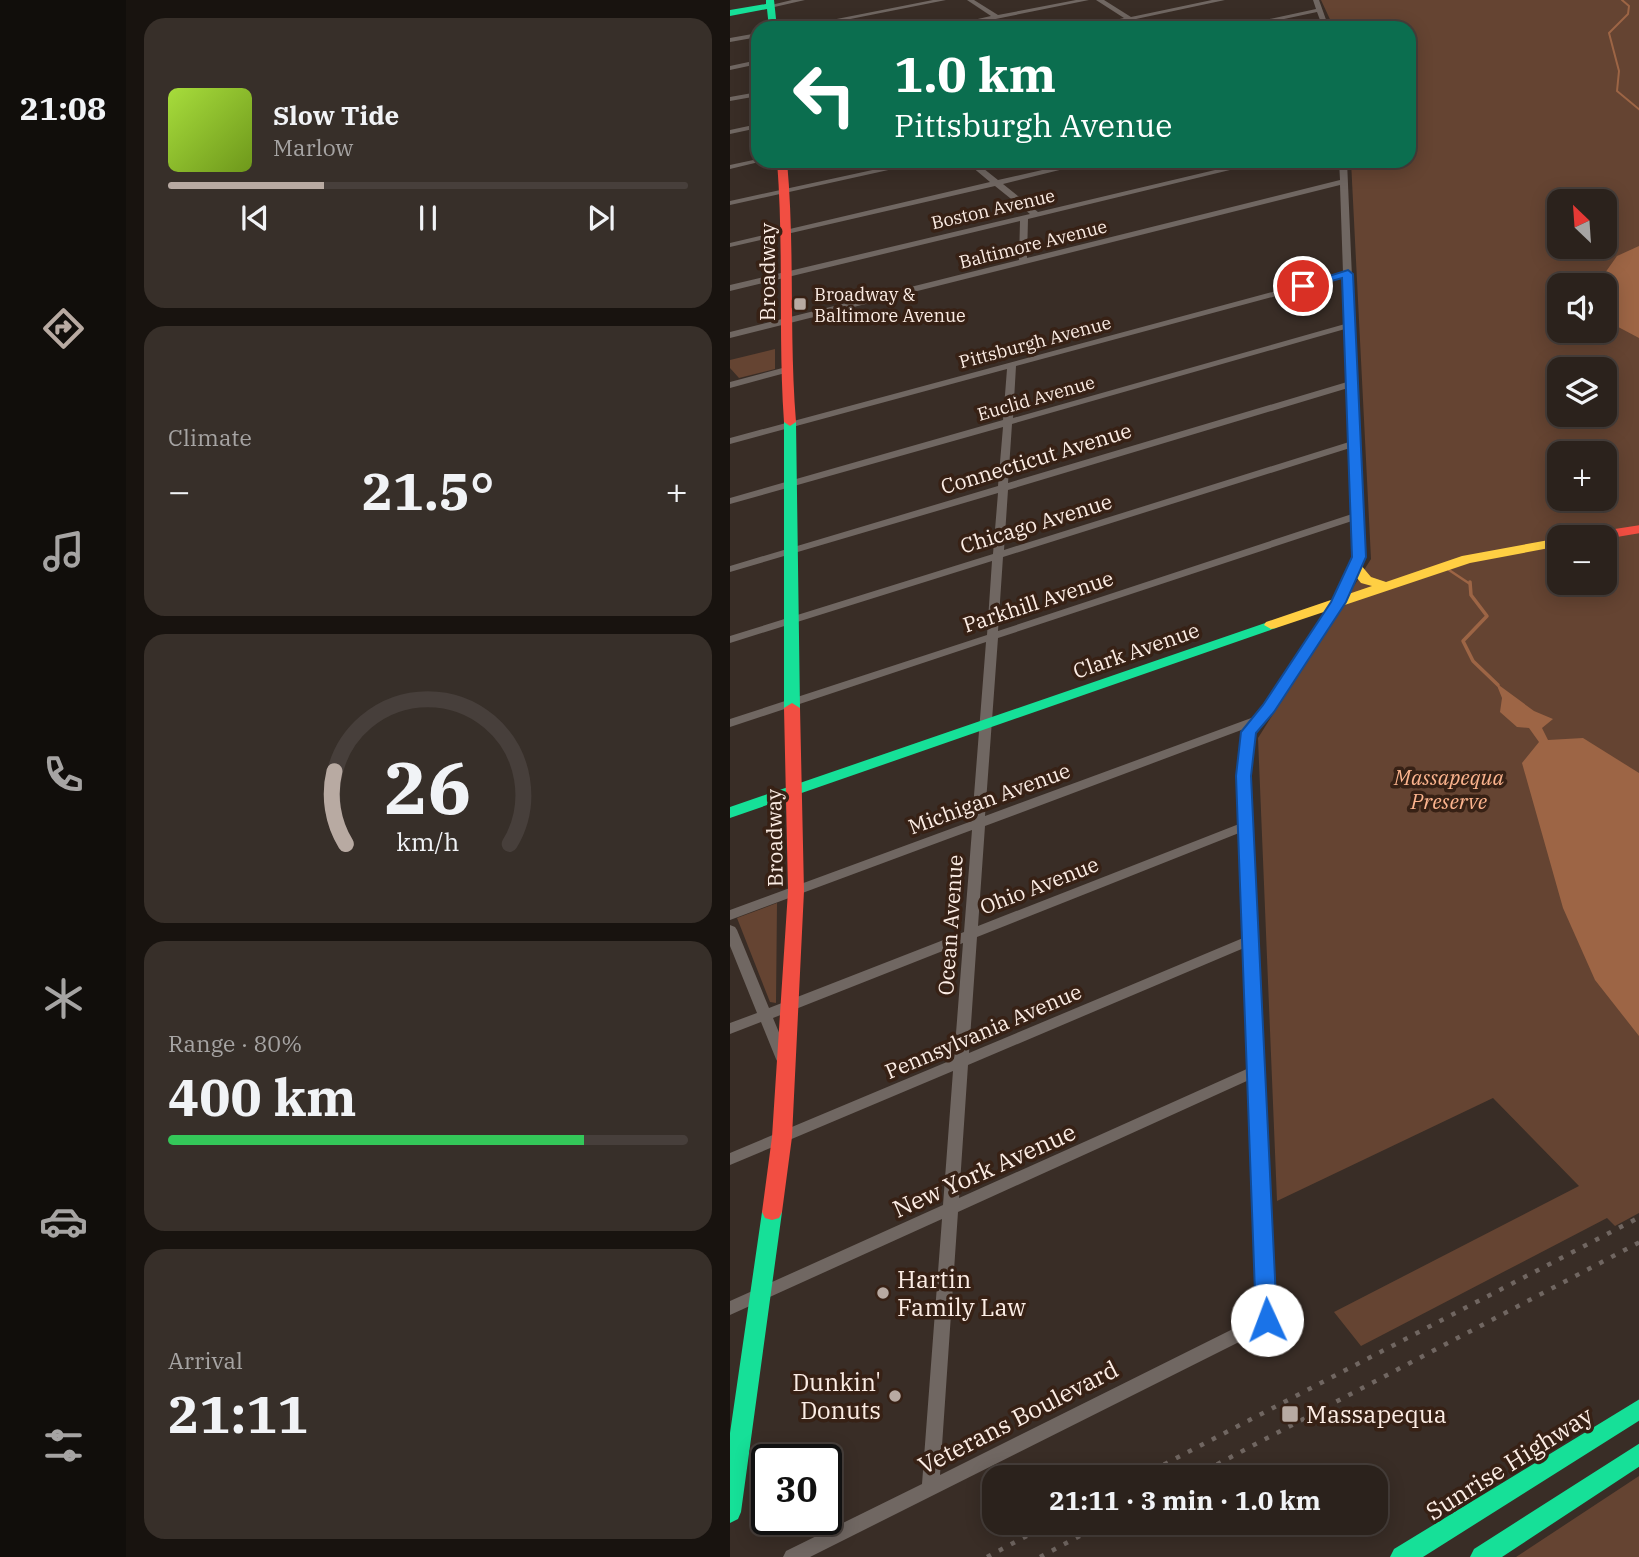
<!DOCTYPE html>
<html lang="en">
<head>
<meta charset="utf-8">
<style>
	:root { --surface:#2b221c; --page:#372f29; --text:#f1f3f6; --muted:#a6a4a3; --line:#473f3b; --accent:#b8aaa2 }
	body { margin:0; font-family:"IBM Plex Serif",serif; background:var(--page); color:var(--text); height:100vh; display:flex; flex-direction:column; font-size:26px; white-space:nowrap }
	* { box-sizing:border-box; margin:0 }
	p { font-size:23px; color:var(--muted) }
	.icon { flex:none; width:38px; height:38px; fill:none; stroke:currentColor; stroke-width:2; stroke-linecap:round; stroke-linejoin:round }
	.map { position:relative; flex:1; overflow:hidden }
	.side { display:flex; flex-direction:column; gap:18px; padding:18px; background:#18130f; width:604px }
	.side>* { flex:none }
	.top-card { position:absolute; left:21px; top:21px; width:665px; height:147px; border-radius:21px; box-shadow:0 4px 18px #0003,0 0 0 2px var(--line); background:#0b6e4f; color:#fff; overflow:hidden }
	.needle { width:46px; rotate:335deg }
	.buttons { position:absolute; left:817px; top:189px; display:grid; gap:14px }
	.buttons a { display:grid; place-items:center; width:70px; height:70px; border-radius:14px; background:var(--surface); box-shadow:0 4px 18px #0003,0 0 0 2px var(--line); font-size:35px }
	.speed { position:absolute; left:21px; top:1444px; display:flex; gap:14px; font-size:35px; font-weight:700; text-align:center }
	.speed>* { display:grid; place-content:center; width:91px; height:91px; border-radius:50%; background:var(--surface); box-shadow:0 4px 18px #0003,0 0 0 2px var(--line); line-height:1 }
	.speed .limit { border:4px solid #111; border-radius:10px; background:#fff; color:#111 }
	.pin { position:absolute; display:grid; place-items:center; width:60px; height:60px; color:#fff; margin:-30px; border:4px solid #fff; border-radius:50%; box-shadow:0 2px 7px #0007 }
	.me { position:absolute; width:77px; margin:-38px; rotate:358deg; stroke-linejoin:round; filter:drop-shadow(0 0 5px #0008) }
	.turn { display:flex; align-items:center; gap:24px; height:147px; padding:0 28px; font-size:32px }
	.turn .icon { width:91px; height:91px; stroke-width:2.5 }
	.turn b { display:block; font-size:49px; line-height:60px }
	.big { font-size:52px; font-weight:700; line-height:1.1 }
	.side .card { flex:1; display:flex; flex-direction:column; justify-content:center; gap:10px; min-width:0; padding:0 24px; border-radius:21px; background:var(--page) }
	.side .dial { align-items:center; gap:0 }
	.dial svg { height:182px; overflow:visible; fill:none; stroke:var(--line); stroke-width:7; stroke-linecap:round; text-anchor:middle }
	.dial text { fill:var(--text); stroke:none }
	.song { display:flex; align-items:center; gap:21px }
	.cover { width:84px; height:84px; border-radius:10px; background:linear-gradient(135deg,hsl(80 70% 55%),hsl(80 70% 35%)) }
	.played { height:7px; border-radius:4px; background:linear-gradient(90deg,var(--accent) 30%,var(--line) 30%) }
	.keys { display:flex; justify-content:space-around; direction:ltr }
	.heat { display:flex; justify-content:space-between; align-items:center; font-size:38px; direction:ltr }
	.charge { height:10px; border-radius:5px; background:linear-gradient(90deg,#34c759 80%,var(--line) 0) }
	.trip { position:absolute; left:252px; top:1465px; width:406px; height:70px; border-radius:21px; background:var(--surface); box-shadow:0 4px 18px #0003,0 0 0 2px var(--line); font-weight:700; line-height:70px; text-align:center }
	main { display:flex; flex:1; min-height:0 }
	.tab-bar { display:flex; flex-direction:column; width:126px; justify-content:space-around; align-items:center; background:#110e0b; color:var(--muted) }
	.tab-bar .icon { width:49px; height:49px }
	.tab-bar .selected { color:var(--accent) }
	.tab-bar b { font-size:32px; color:var(--text) }
	.map>svg:first-child { display:block }
	.green { fill:#654432; fill-rule:evenodd }
	.water { fill:#9d6545 }
	.lines { fill:none; stroke-linecap:round; stroke-linejoin:round }
	.stream-far2 { stroke:#9d6545; stroke-width:2 }
	.stream-far1 { stroke:#9d6545; stroke-width:2.5 }
	.stream { stroke:#9d6545; stroke-width:3.5 }
	.street { fill:#706762; fill-rule:evenodd }
	.fast { fill:#16e098; fill-rule:evenodd }
	.slow { fill:#ffcf43; fill-rule:evenodd }
	.jam { fill:#f24e42; fill-rule:evenodd }
	.rail { stroke:#706661; stroke-width:4.5; stroke-dasharray:4.5 9; stroke-linecap:butt }
	.route { fill:#1a73e8; stroke:#114b97; stroke-width:2 }
	.poi-dot { fill:#b8aaa2; stroke:#372115; stroke-width:2.5 }
	.labels { text-anchor:middle; dominant-baseline:central; stroke-width:7; stroke-linejoin:round; paint-order:stroke }
	.far-street-label { font-size:18px; fill:#fcede5; stroke:#372115 }
	.far-poi-label { font-size:18px; fill:#fcede5; stroke:#372115; text-anchor:start }
	.street-label { font-size:21px; fill:#fcede5; stroke:#372115 }
	.park-label { font-size:21px; font-style:italic; fill:#fcb48e; stroke:#372115 }
	.near-street-label { font-size:24px; fill:#fcede5; stroke:#372115 }
	.near-poi-label { font-size:24px; fill:#fcede5; stroke:#372115; text-anchor:start }
</style>
</head>
<body>
<main>
<nav class="tab-bar">
<b>21:08</b>
<svg class="icon selected" aria-label="directions" viewBox="0 0 24 24"><path d="M12 3l9 9-9 9-9-9zM9 14v-3h6M13 9l2 2-2 2"/></svg>
<svg class="icon" aria-label="music" viewBox="0 0 24 24"><path d="M9 18V5l10-2v13"/><circle cx="6" cy="18" r="3"/><circle cx="16" cy="16" r="3"/></svg>
<svg class="icon" aria-label="phone" viewBox="0 0 24 24"><path d="M5 4h4l2 5-3 2q2 4 5 5l2-3 5 2v4C11 20 4 13 5 4z"/></svg>
<svg class="icon" aria-label="climate" viewBox="0 0 24 24"><path d="M12 3v18M4 7l16 10M4 17L20 7"/></svg>
<svg class="icon" aria-label="car" viewBox="0 0 24 24"><path d="M5 17H2v-5l4-1 3-4h7l3 4 3 1v5h-3M9 17h6M6 11h13"/><circle cx="7" cy="17" r="2"/><circle cx="17" cy="17" r="2"/></svg>
<svg class="icon" aria-label="filters" viewBox="0 0 24 24"><path d="M4 7h16M4 17h16"/><circle cx="9" cy="7" r="2"/><circle cx="15" cy="17" r="2"/></svg>
</nav>
<section class="side">
<div class="card">
<div class="song"><i class="cover"></i><div><b>Slow Tide</b><p>Marlow</p></div></div>
<div class="played"></div>
<div class="keys"><svg class="icon" aria-label="previous" viewBox="0 0 24 24"><path d="M18 5L8 12l10 7zM5 5v14"/></svg><svg class="icon" aria-label="pause" viewBox="0 0 24 24"><path d="M8 5v14M16 5v14"/></svg><svg class="icon" aria-label="next" viewBox="0 0 24 24"><path d="M6 5l10 7-10 7zM19 5v14"/></svg></div>
</div>
<div class="card"><p>Climate</p>
<div class="heat"><a>−</a><b class="big">21.5°</b><a>+</a></div>
</div>
<div class="card dial"><svg viewBox="0 0 100 80">
<path d="M14 69A42 42 0 1 1 86 69"/>
<path d="M14 69A42 42 0 0 1 9 37" stroke="#b8aaa2"/>
<text x="50" y="56" font-size="32" font-weight="700">26</text>
<text x="50" y="72" font-size="11">km/h</text>
</svg></div>
<div class="card"><p>Range · 80%</p><b class="big">400 km</b><div class="charge"></div></div>
<div class="card"><p>Arrival</p><b class="big">21:11</b></div>
</section>
<div class="map">
<svg width="910" height="1557" viewBox="0 0 910 1557">
	<rect width="100%" height="100%" fill="#392d26"/>
	<path class="green" d="M591,0H909V1213L885,1226L877,1218L631,1346L604,1312L849,1186L763,1098L547,1201L528,738L641,559L621,161H679V28H604ZM830,201H875V247H830ZM830,285H875V331H830ZM830,369H875V415H830ZM830,453H875V499H830ZM830,537H875V583H830Z
		M45,349V369L9,378L0,368V360Z
		M47,903L46,1003L40,1002L7,918Z
		M910,1476L909,1557H786L909,1476Z"/>
	<path class="water" d="M909,246V338L875,320V285H862L870,280L887,256Z
		M766,683L804,711L823,719L812,728L818,740L853,738L909,773V1036L865,980L833,908L792,763L809,742L799,728L787,727L770,712L772,698Z"/>
	<g class="lines">
		<path class="stream-far2" d="M892,0L899,6L898,14L879,33L889,71L887,91L910,110"/>
		<path class="stream-far1" d="M719,570L740,584"/>
		<path class="stream" d="M740,582L741,595L757,616L733,641L743,661L768,685"/>
		<path class="street" d="M62,0H75L40,8L37,6Z
			M203,0H216L75,28H61Z
			M237,0H244L268,15L346,0H359L221,28H208L261,16Z
			M366,0H374L401,17L482,0H495L406,19L418,28H410L399,21L364,28H351L394,18Z
			M583,0H589L599,28H593L587,12L511,28H498L586,9Z
			M28,33V37L0,42V38Z
			M28,60V64L0,70V66Z
			M28,92V96L0,101V97Z
			M28,124V128L0,134V130Z
			M28,159V161H33L0,169V165Z
			M184,161H199L0,205V201Z
			M235,161H244L268,180L352,161H366L273,184L308,212L523,161H537L298,219L297,258L610,180L609,161H617L634,557L613,602L543,711L524,733L519,776L545,1320L543,1325L80,1557H53L56,1551L192,1484L212,1219L0,1315V1301L213,1205L223,1071L0,1165V1153L224,1059L233,943L43,1018L60,1059L58,1063L53,1064L48,1063L46,1059L31,1022L0,1034V1023L27,1013L0,946V925L5,927L7,930L39,1008L234,932L242,830L0,920V910L242,821L256,642L0,727V719L257,635L262,561L0,643V636L263,554L268,493L0,572V566L268,486L273,427L0,504V498L273,420L277,369L0,444V438L613,273L610,185L0,338V332L289,260L290,221L0,291V285L300,214L265,186L0,247V243L260,182ZM613,278L615,324L283,418L286,366ZM615,329L617,382L278,483L282,424ZM618,388L619,442L274,550L278,490ZM620,448L622,514L268,631L273,557ZM622,521L624,557L603,602L535,706L524,717L255,816L268,638ZM514,729L507,776L509,824L248,926L255,826ZM509,833L513,938L239,1053L247,937ZM514,948L519,1068L229,1198L238,1065ZM519,1080L529,1316L210,1475L228,1212Z
			M56,367L61,370L59,372L0,388V382Z"/>
		<path class="fast" d="M36,0H44L47,28H39L37,9L0,16V10L36,4Z
			M60,418L66,422L70,708L62,713L54,708V422Z
			M541,621L546,622L548,625L546,628L0,818V807Z
			M42,1204L49,1206L52,1212L11,1512L8,1519L0,1523V1433L32,1212L35,1206Z
			M910,1399V1420L693,1557H660L664,1549Z
			M910,1443V1466L772,1557H740L744,1549Z"/>
		<path class="slow" d="M830,538V546L740,563L546,628L541,629L534,625L536,622L642,586L631,583L618,567L620,564H630L641,577L656,582L732,556Z"/>
		<path class="jam" d="M47,161H57C65,248 59,335 66,422L60,426L54,422C48,335 54,248 47,161Z
			M910,525V533L875,539L852,537L859,533Z
			M62,703L70,708L74,891L62,1137L52,1212L49,1218L42,1220L35,1218L32,1212L42,1137L58,891L54,708Z"/>
		<path class="rail" d="M410,1477L910,1217
			M463,1477L910,1242
			M257,1557L323,1522
			M310,1557L376,1522"/>
	</g>
	<path class="route" d="M618,270L623,274L636,557L616,602L544,712L526,733L521,776L547,1320L544,1327L537,1329L529,1327L526,1320L506,776L511,732L533,705L601,602L622,557L612,278L573,289L567,286Z"/>
	<g class="poi-dot">
		<rect x="63" y="297" width="14" height="14" rx="3.5"/>
		<circle cx="153" cy="1293" r="7"/>
		<circle cx="165" cy="1396" r="7"/>
		<rect x="551" y="1405" width="18" height="18" rx="3.5"/>
	</g>
	<g class="labels">
		<g class="far-street-label">
			<text transform="translate(263 209) rotate(-13)">Boston Avenue</text>
			<text transform="translate(303 244) rotate(-14)">Baltimore Avenue</text>
			<text transform="translate(305 342) rotate(-15)">Pittsburgh Avenue</text>
			<text transform="translate(306 398) rotate(-16)">Euclid Avenue</text>
		</g>
		<g class="far-poi-label">
			<text x="84" y="294">Broadway &amp;<tspan x="84" dy="21">Baltimore Avenue</tspan></text>
		</g>
		<g class="street-label">
			<text transform="translate(37 272) rotate(-90)">Broadway</text>
			<text transform="translate(306 458) rotate(-17)">Connecticut Avenue</text>
			<text transform="translate(306 523) rotate(-17)">Chicago Avenue</text>
			<text transform="translate(308 601) rotate(-18)">Parkhill Avenue</text>
			<text transform="translate(406 650) rotate(-19)">Clark Avenue</text>
			<text transform="translate(259 798) rotate(-20)">Michigan Avenue</text>
			<text transform="translate(44 838) rotate(-91)">Broadway</text>
			<text transform="translate(309 885) rotate(-21)">Ohio Avenue</text>
			<text transform="translate(220 925) rotate(-86)">Ocean Avenue</text>
			<text transform="translate(253 1031) rotate(-23)">Pennsylvania Avenue</text>
		</g>
		<g class="park-label">
			<text x="719" y="777">Massapequa<tspan x="719" dy="24">Preserve</tspan></text>
		</g>
		<g class="near-street-label">
			<text transform="translate(254 1170) rotate(-24)">New York Avenue</text>
			<text transform="translate(288 1417) rotate(-27)">Veterans Boulevard</text>
			<text transform="translate(779 1463) rotate(-32)">Sunrise Highway</text>
		</g>
		<g class="near-poi-label">
			<text x="167" y="1279">Hartin<tspan x="167" dy="28">Family Law</tspan></text>
			<text x="151" y="1382" text-anchor="end">Dunkin'<tspan x="151" dy="28">Donuts</tspan></text>
			<text x="576" y="1414">Massapequa</text>
		</g>
	</g>
</svg>
<div class="buttons">
<a><svg class="needle" viewBox="-14 -14 28 28"><path d="M0-13l5 13h-10z" fill="#e53935"/><path d="M0 13l5-13h-10z" fill="#a6a4a3"/></svg></a>
<a><svg class="icon" aria-label="sound" viewBox="0 0 24 24"><path d="M4 9h4l5-4v14l-5-4H4zM17 9q2 3 0 6"/></svg></a>
<a><svg class="icon" aria-label="layers" viewBox="0 0 24 24"><path d="M12 4l9 5-9 5-9-5zM3 14l9 5 9-5"/></svg></a>
<a>+</a>
<a>−</a>
</div>
<div class="speed"><div class="limit">30</div></div>
<div class="pin" style="left:573px;top:286px;background:#d93025"><svg class="icon" aria-label="arrive" viewBox="0 0 24 24"><path d="M6 21V4h12l-3 4 3 4H6"/></svg></div>
<svg class="me" style="left:537px;top:1320px" viewBox="-20 -20 40 40"><circle r="19" fill="#fff"/><path d="M0-13L10 11 0 6-10 11z" fill="#1a73e8"/></svg>
<div class="trip">21:11 · 3 min · 1.0 km</div>
<div class="top-card">
<div class="turn"><svg class="icon" aria-label="left" viewBox="0 0 24 24"><path d="M17 20v-9H6M10 6l-5 5 5 5"/></svg><div><b>1.0 km</b>Pittsburgh Avenue</div></div>
</div>
</div>
</main>
</body>
</html>
